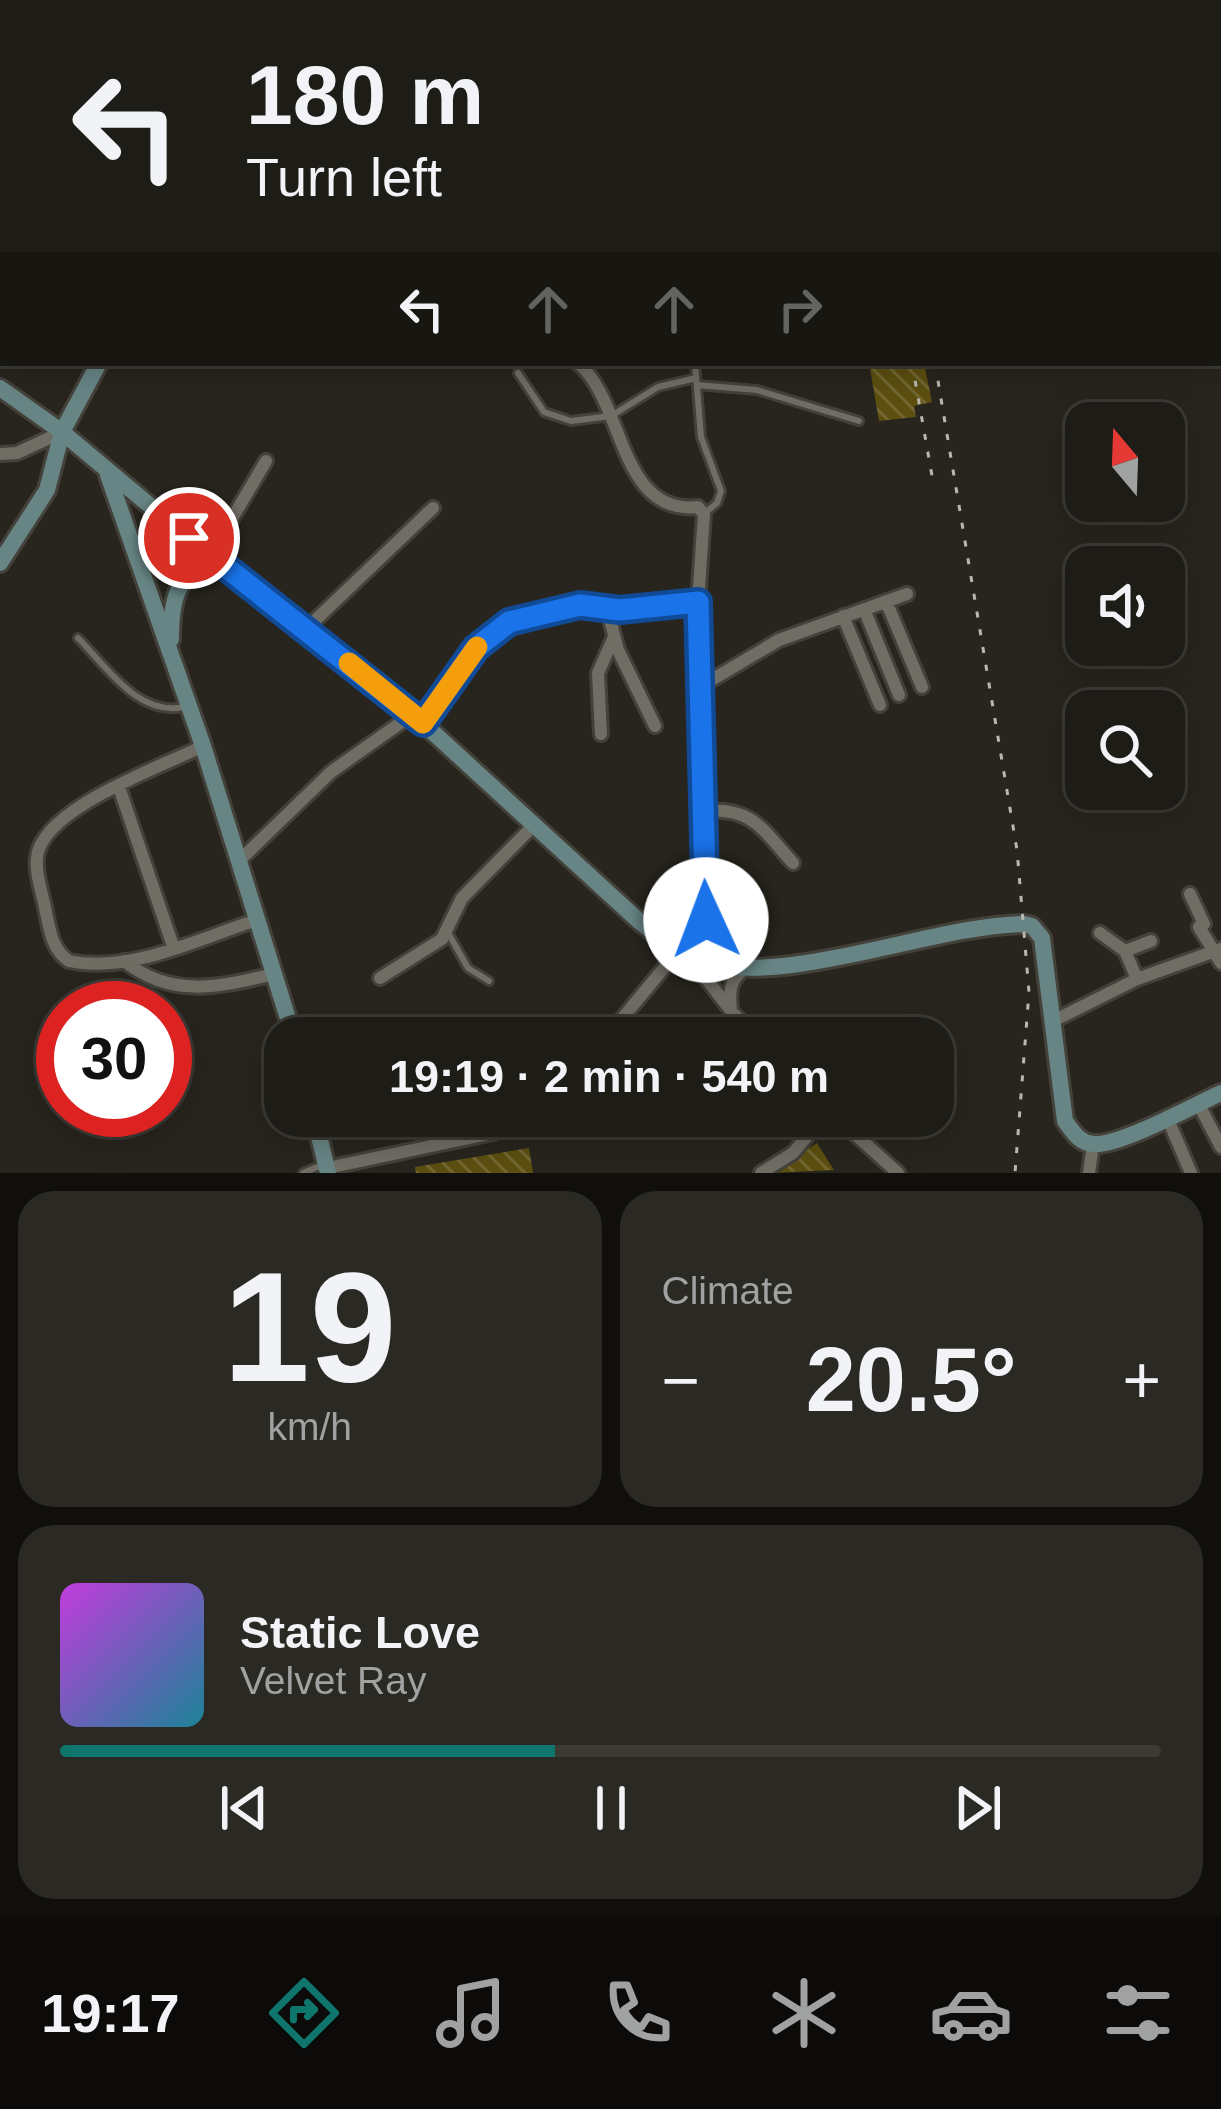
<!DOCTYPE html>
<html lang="en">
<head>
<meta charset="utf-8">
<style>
	:root { --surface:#1d1c16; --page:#2a2923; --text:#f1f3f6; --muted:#a0a1a1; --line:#3b3a35; --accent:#0f766e }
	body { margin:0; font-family:Helvetica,sans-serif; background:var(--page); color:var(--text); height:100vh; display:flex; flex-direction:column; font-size:45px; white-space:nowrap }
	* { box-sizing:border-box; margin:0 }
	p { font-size:39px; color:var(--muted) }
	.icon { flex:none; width:66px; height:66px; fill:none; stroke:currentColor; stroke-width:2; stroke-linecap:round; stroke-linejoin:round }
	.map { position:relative; height:1173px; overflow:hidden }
	.side { display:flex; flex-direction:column; gap:18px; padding:18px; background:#100f0c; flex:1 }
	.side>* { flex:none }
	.top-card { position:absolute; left:0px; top:0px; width:1221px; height:366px; box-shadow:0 6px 30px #0003,0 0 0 3px var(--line); background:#1d1c16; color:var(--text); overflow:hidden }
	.needle { width:78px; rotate:341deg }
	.controls { position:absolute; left:1065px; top:402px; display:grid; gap:24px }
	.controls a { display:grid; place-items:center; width:120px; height:120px; border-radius:24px; background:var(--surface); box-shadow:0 6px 30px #0003,0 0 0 3px var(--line); font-size:60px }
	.speed { position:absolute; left:36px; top:981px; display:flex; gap:24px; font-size:60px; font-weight:700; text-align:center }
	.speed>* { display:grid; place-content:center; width:156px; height:156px; border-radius:50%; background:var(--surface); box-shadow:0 6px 30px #0003,0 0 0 3px var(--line); line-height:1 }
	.speed .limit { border:18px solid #d22; background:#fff; color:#111 }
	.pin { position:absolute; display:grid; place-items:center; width:102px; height:102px; color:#fff; margin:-51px; border:6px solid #fff; border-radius:50%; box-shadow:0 3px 12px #0007 }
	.me { position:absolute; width:132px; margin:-66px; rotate:358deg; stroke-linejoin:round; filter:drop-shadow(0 0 9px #0008) }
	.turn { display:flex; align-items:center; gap:42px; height:252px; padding:0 48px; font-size:54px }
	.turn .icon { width:156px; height:156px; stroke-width:2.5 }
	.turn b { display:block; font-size:84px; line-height:102px }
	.lanes { display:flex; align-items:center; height:114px; padding:0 48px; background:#0003; justify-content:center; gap:60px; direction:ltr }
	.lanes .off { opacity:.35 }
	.big { font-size:90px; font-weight:600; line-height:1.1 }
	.side .card { flex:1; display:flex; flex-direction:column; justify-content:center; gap:18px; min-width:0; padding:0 42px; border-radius:36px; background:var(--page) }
	.side .dial { align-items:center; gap:0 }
	.dial b { font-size:156px; line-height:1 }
	.song { display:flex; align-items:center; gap:36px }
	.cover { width:144px; height:144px; border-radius:18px; background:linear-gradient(135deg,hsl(290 70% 55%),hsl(190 70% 35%)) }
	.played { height:12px; border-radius:6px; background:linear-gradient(90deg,var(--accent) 45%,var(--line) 45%) }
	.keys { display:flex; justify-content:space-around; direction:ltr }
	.heat { display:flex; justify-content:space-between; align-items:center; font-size:66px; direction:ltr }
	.side .tiles { flex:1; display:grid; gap:18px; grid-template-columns:1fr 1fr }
	.card:last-child { grid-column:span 2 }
	.trip { position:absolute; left:264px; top:1017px; width:690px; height:120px; border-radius:36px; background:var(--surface); box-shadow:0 6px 30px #0003,0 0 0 3px var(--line); font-weight:600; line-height:120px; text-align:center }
	.menu { display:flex; height:192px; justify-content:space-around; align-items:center; background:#0c0b09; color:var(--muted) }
	.menu .icon { width:84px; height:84px }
	.menu .active { color:var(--accent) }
	.menu b { font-size:54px; color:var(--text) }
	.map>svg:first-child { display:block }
	.building { fill:url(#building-back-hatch) }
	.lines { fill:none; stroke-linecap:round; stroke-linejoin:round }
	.lane-casing { stroke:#43413a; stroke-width:12 }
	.street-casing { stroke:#43413a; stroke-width:18 }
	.secondary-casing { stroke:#43413a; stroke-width:22 }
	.lane { stroke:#6f6d64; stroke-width:6 }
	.street { stroke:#6f6d64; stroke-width:12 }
	.secondary { stroke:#688585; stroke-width:16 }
	.rail { stroke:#b8b7b1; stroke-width:3; stroke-dasharray:6 12; stroke-linecap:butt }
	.route-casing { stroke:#114b97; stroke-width:30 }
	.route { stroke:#1a73e8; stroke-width:21 }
	.slow { stroke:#f59e0b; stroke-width:21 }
</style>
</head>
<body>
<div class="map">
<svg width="1221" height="1173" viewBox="0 0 1221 1173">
	<defs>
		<pattern id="building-back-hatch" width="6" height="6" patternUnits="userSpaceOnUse" patternTransform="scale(3)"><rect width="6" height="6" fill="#5c4f10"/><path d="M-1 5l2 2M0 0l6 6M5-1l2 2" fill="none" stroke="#736832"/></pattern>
	</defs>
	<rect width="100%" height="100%" fill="#27251d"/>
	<path class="building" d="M869,363H924L932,402L914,406L916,417L879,421Z
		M817,1143L834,1170L770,1173Z
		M529,1148L533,1173H416L415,1167Z"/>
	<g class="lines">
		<g class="lane-casing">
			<path id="lane" d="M666,0L667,3
				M673,3H685
				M695,363L701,437L721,491L717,503L706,512
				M518,373L544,412L571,421L611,416L658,387L696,378
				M697,385L757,390L859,421
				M78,638C106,666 138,717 184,707
				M447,931L468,968L489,981
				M303,1173L322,1165"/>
		</g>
		<g class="street-casing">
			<path id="street" d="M895,0V3
				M1149,3L1157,0
				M578,363C625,402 618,515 698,507L704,514L698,602L706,963
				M0,454L17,453L62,432
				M210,556L266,461
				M886,601L922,687
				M607,608L618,650L655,726
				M864,609L899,695
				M843,616L880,705
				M305,630L433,508
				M703,685L779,640L907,594
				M423,723L476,648L509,621L580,605L620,610L698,602
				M601,734L598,673L614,637
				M203,746C161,767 43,808 37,857C35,872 41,889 44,903C49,924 50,949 69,961C130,974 200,938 257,920
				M119,787L173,946
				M703,811C753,807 762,829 793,863
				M239,861L331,772L413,714
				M1190,894L1204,924L1199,927L1221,963
				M1100,933L1125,951L1137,979
				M1125,951L1151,941
				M691,959L732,1012L757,1038
				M124,961C172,999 219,987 274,974
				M380,978L442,939L462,898L535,824
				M731,1011C729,990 729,980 747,967
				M1053,1021L1137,979L1221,949
				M606,1038L678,951
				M1198,1103L1221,1147
				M835,1116L898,1173
				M1167,1117L1191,1173
				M327,1168L493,1133L538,1116
				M761,1173L793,1153L824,1116
				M1089,1173L1093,1144"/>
		</g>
		<g class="secondary-casing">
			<path id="secondary" d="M218,3L219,0
				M603,3L609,0
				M0,388L62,432L210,556L413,714L640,922C657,935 674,952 694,959C780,991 930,925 1024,924L1032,926L1042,938L1065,1121C1073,1132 1079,1143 1094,1144C1120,1146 1194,1105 1221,1093
				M108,475L203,746L294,1038
				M0,563L47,490L62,432L99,363
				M171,639C171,600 176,579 210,556
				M314,1116L328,1173"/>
		</g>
		<use href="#lane" class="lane"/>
		<use href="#street" class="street"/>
		<use href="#secondary" class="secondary"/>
		<path class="rail" d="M839,0L840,3
			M870,0V3
			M912,363L934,487
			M935,363L1017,850L1029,992L1015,1173"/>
	</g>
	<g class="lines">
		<g class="route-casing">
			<path id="route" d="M189,538L423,723L476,648L509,622L580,605L620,610L698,602L706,920"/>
		</g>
		<use href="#route" class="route"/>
		<path class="slow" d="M349,663L423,723L477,647"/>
	</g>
</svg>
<div class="controls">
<a><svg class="needle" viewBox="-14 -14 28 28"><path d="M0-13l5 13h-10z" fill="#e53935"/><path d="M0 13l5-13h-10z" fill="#a0a1a1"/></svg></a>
<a><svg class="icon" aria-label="sound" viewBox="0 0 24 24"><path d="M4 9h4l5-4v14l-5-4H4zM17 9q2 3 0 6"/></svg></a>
<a><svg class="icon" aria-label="search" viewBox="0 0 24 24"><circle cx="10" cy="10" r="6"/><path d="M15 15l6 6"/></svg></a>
</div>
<div class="speed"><div class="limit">30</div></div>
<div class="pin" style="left:189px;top:538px;background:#d93025"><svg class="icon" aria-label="arrive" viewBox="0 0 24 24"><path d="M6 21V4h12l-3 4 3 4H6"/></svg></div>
<svg class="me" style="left:706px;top:920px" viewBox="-20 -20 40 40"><circle r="19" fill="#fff"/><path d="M0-13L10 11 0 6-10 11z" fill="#1a73e8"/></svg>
<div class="trip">19:19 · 2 min · 540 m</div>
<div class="top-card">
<div class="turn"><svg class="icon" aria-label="left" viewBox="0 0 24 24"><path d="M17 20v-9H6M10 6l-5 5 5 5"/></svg><div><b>180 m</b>Turn left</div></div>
<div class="lanes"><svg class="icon" aria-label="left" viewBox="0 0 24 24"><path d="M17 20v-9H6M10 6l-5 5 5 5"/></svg><svg class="icon off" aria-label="ahead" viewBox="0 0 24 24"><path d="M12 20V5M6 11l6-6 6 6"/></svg><svg class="icon off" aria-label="ahead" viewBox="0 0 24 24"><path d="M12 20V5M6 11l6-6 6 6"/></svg><svg class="icon off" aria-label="right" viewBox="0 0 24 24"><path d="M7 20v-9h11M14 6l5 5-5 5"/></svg></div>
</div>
</div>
<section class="side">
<div class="tiles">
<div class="card dial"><b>19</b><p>km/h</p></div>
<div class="card"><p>Climate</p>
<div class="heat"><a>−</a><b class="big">20.5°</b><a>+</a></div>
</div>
<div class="card">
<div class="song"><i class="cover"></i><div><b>Static Love</b><p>Velvet Ray</p></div></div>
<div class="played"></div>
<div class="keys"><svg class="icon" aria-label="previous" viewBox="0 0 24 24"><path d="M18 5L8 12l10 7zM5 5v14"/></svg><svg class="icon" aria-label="pause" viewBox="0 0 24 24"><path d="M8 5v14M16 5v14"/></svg><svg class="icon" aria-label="next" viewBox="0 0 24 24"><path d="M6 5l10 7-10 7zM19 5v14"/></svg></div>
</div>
</div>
</section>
<nav class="menu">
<b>19:17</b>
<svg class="icon active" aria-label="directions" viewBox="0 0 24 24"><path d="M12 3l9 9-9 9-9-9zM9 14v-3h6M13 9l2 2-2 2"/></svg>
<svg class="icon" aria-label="music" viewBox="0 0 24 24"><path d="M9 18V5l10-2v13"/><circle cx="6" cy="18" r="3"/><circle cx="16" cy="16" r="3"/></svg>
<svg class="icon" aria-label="phone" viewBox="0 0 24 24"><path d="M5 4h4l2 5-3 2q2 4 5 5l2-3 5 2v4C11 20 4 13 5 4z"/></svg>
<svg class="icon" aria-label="climate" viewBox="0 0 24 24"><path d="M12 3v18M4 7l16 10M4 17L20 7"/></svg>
<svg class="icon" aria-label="car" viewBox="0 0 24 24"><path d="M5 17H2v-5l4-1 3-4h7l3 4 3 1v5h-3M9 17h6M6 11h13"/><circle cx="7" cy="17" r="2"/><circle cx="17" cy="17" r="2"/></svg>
<svg class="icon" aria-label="filters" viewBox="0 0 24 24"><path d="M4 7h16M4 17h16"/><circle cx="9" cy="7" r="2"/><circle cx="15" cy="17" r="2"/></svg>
</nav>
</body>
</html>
